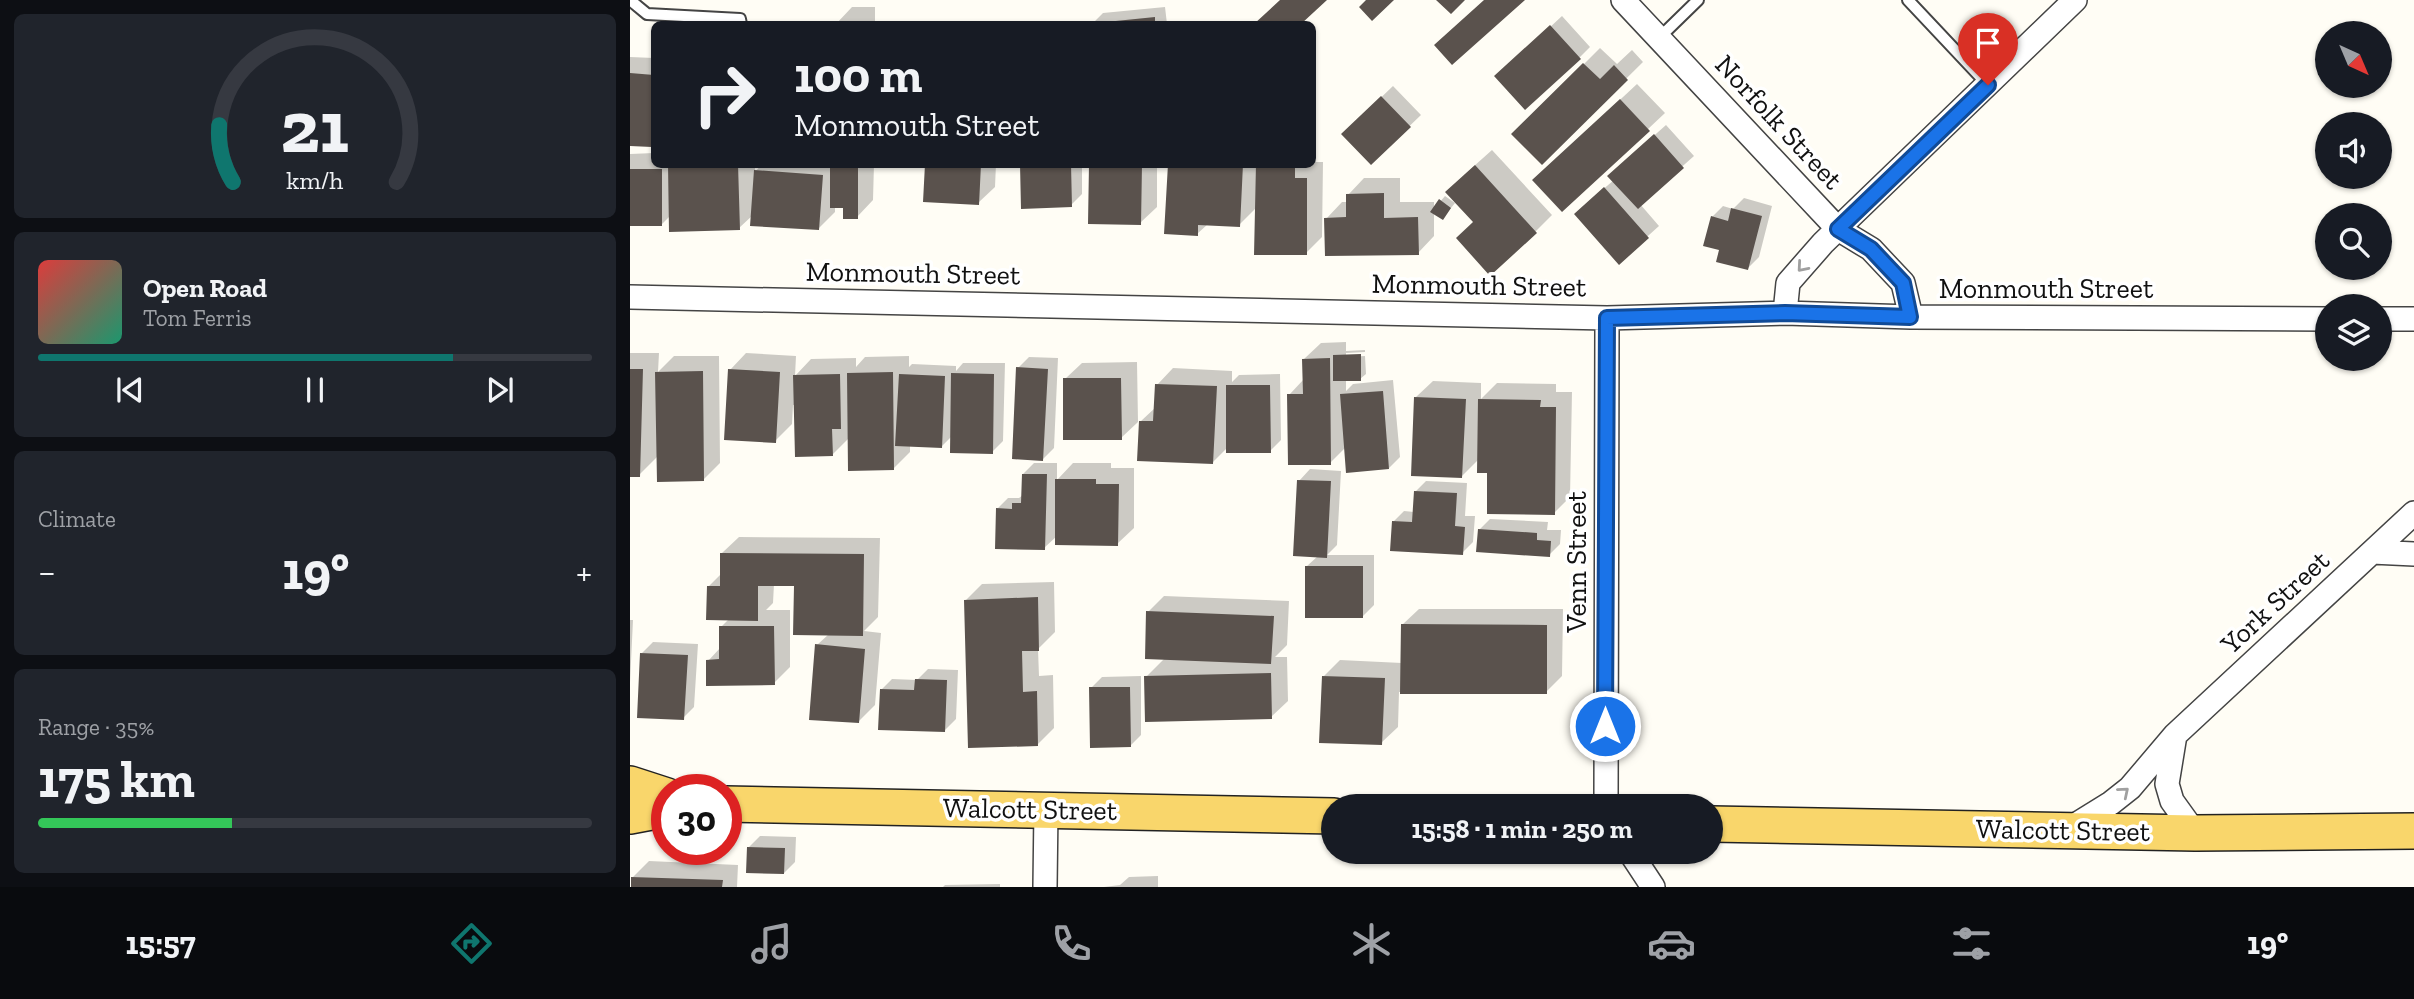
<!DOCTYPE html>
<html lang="en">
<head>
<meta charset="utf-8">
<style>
	:root { --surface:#171b24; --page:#20242c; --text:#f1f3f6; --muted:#9ea1a6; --line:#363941; --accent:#0f766e }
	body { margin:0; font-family:"Zilla Slab",serif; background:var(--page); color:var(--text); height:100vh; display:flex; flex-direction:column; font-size:26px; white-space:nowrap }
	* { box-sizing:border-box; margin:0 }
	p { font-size:23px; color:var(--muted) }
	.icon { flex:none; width:38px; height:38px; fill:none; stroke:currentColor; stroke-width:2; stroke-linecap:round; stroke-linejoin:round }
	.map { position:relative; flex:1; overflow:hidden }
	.drawer { display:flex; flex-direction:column; gap:14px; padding:14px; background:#0d0f14; width:630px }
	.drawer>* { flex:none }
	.top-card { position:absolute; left:21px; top:21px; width:665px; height:147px; border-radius:10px; box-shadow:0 2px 5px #0004; background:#171b24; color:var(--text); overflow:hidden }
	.needle { width:46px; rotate:136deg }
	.controls { position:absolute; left:1685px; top:21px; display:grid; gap:14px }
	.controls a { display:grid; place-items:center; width:77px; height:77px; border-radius:50%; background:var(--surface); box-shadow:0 2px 5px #0004; font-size:35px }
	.speed { position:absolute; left:21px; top:774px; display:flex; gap:14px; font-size:35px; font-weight:700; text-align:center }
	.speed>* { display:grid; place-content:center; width:91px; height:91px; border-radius:50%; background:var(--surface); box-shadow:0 2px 5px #0004; line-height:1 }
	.speed .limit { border:10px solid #d22; background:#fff; color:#111 }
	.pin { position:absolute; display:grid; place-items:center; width:60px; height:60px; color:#fff; margin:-72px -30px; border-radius:50% 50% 50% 0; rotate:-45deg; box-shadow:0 0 7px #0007 }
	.pin .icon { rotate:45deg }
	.me { position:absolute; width:77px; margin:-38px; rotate:0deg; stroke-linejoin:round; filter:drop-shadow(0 0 5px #0008) }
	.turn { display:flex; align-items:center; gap:24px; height:147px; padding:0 28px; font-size:32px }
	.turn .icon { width:91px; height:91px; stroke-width:2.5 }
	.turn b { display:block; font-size:49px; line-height:60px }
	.big { font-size:52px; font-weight:800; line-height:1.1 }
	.drawer .tile { flex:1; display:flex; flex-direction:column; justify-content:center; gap:10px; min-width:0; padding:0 24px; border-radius:10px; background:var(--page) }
	.drawer .dial { align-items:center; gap:0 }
	.dial svg { height:182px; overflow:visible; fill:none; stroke:var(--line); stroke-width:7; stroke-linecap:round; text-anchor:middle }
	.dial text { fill:var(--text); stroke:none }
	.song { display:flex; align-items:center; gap:21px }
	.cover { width:84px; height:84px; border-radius:10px; background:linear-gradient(135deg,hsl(0 70% 55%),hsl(160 70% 35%)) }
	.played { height:7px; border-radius:4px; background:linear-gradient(90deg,var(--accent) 75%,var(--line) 75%) }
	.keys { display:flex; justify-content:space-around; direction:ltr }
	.heat { display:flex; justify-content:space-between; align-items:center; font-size:38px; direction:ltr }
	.charge { height:10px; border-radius:5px; background:linear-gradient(90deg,#34c759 35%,var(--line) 0) }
	.trip { position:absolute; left:691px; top:794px; width:402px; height:70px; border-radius:35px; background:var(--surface); box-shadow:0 2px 5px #0004; font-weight:800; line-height:70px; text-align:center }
	.tab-bar { display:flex; height:112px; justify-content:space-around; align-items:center; background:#090b0e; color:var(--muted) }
	.tab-bar .icon { width:49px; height:49px }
	.tab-bar .active { color:var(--accent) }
	.tab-bar b { font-size:32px; color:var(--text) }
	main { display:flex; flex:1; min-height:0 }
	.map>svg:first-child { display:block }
	.shadow { fill:#0003 }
	.building { fill:#5a524d }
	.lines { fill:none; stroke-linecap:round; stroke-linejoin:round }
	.service-casing { stroke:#444; stroke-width:14 }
	.minor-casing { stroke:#444; stroke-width:26 }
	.primary-casing { stroke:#222; stroke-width:38 }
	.service { stroke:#fff; stroke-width:10 }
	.minor { stroke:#fff; stroke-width:23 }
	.primary { stroke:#f9d66b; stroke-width:35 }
	.oneway { stroke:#a0a0a0 }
	.route-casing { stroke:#114b97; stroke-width:18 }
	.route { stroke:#1a73e8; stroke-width:12 }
	.labels { text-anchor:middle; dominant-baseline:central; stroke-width:7; stroke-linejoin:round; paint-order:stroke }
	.street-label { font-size:28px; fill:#111; stroke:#fff }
</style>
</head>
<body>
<main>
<section class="drawer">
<div class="tile dial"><svg viewBox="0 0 100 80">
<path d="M14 69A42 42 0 1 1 86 69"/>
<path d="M14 69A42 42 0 0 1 8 44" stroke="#0f766e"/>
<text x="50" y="56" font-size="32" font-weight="700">21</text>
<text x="50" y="72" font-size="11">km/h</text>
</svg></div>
<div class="tile">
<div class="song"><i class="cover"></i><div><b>Open Road</b><p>Tom Ferris</p></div></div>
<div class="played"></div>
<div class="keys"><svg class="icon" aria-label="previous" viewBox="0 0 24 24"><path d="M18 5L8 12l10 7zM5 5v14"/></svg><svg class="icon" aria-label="pause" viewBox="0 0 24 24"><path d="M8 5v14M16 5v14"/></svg><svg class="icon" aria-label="next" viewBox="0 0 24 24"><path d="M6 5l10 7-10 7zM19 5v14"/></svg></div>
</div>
<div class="tile"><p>Climate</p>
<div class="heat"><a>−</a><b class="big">19°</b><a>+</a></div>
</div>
<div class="tile"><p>Range · 35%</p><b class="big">175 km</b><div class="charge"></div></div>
</section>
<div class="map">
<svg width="1784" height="887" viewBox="0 0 1784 887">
	<rect width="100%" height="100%" fill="#fffdf5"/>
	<path class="shadow" d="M222,7H245V24H206Z
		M535,7L537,24H462L473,13Z
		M932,16L960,47L949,58L878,66Z
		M970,48L987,64L1002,50L1013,62L912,162L884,134Z
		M0,57L24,58V142L21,145L0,144Z
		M1007,84L1035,113L932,210L921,164Z
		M763,86L791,115L741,163L713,134Z
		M1036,125L1064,156L1010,204L1029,226L989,262L957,203L984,180L991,165Z
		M862,150L922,215L905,232L845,222L834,175Z
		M24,153V164H125V172L132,164H244L243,200L227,217L214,206H205V212L188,229L123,215L109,228L41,215L32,224H0V154Z
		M682,162H693L692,237L676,253L627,207L609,225L578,224L567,234L539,164H682Z
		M297,164H366L365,187L348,203Z
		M391,164H452V194L441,205Z
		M461,164H527V207L510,223Z
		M734,178H770V202H804V209L815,196L825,203L817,213L804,212V236L788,253L696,219L712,202H718V195Z
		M1114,198L1142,206L1129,257L1118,268L1091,249L1082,217L1093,206L1103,209Z
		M716,342V351L735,350V352L716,353V357L735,356L736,374L730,379H716V391L723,384L763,380L770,457L759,468L716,447L700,463L659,395L674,379V359L691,343Z
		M0,353H29L28,372L44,356H89L90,463L73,480L28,456L9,475H0Z
		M116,353L166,356L165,376L181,359L226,358V367L235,357L279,356V367L282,364L326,366V371L333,363H375L373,441L362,452L322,436L311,447L280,445V452L264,468L220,437L202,455L166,405H163L162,424L145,441L100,370Z
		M399,357L428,358L424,448L413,459L388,368Z
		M507,362L508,422L491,438L435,379L452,363Z
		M543,368L602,371V382L609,375L650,374L651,440L640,451L598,447L582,463L511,421L526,407L527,385Z
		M803,381L851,383V399L867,383L926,384V392H942L940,497L924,513L859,471L849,459L832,476L786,397Z
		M404,463H427V480L443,463H481V468H504V528L487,544L427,536L414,548L367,509L378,498H389L393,495V474Z
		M680,469L711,471L707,545L697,555H744V605L733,616L677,566L688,556L669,481Z
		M796,481L837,483L835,516H845L843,542L832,553L763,522L774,511L784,512L785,492Z
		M860,519L918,522L917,530H931L930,544L919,555L849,530Z
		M109,537L250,538L248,617L234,631L251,633L245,705L228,722L187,645L199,634L166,584H144L143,603L136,610H160V667L144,683L78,661L91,647V627L99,619L79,586L92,573V553Z
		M424,582L425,632L408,649L409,676L423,675L424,728L407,745L336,600L352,584Z
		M534,596L659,601L657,645L645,657H657L658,701L641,717L516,677L535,658L518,612Z
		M789,609H933L932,676L916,692H769L768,727L751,743L694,676L710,660L772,663V625Z
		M0,620H3L0,683Z
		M23,642L68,644L64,707L53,718L12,653Z
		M298,669L328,670L326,719L315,730L251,690L262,679L287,680Z
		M511,676V735L500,746L461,688L472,677Z
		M130,836L166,837L165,862L154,873L119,847Z
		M19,861L108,865L107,887H2L3,877Z
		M528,876V887H474L490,885L499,877Z
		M370,884V887H313L315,885Z"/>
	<path class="building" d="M650,0H697L671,24H624Z
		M736,0H764L742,21L729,7Z
		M806,0H835L821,14Z
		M854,0H895L822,65L804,45Z
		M525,17V24H466V23Z
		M920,25L951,59L895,110L864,76Z
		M953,63L970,79L984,65L998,80L912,165L881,134Z
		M0,73L24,75L22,147L0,146Z
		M751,96L781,127L741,165L711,134Z
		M990,99L1020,131L932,212L902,180Z
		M1024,134L1054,168L1008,209L977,176Z
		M38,164H108L110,230L39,232Z
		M200,164H228V219H213V208H200Z
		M295,164H351L349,205L293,202Z
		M390,164H441L442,207L391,209Z
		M459,164H512L511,225L458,224Z
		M538,164H613L610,227L568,225V236L534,234Z
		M626,164H665V178H677V255H624Z
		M845,165L907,233L860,276L826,238L843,222L815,192Z
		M0,169H32V226H0Z
		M124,170L193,175L189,230L120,226Z
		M974,187L1019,238L989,265L944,214Z
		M754,193V218L788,217L789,255L695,256L694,218L716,217V194Z
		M809,199L821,208L813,220L800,212Z
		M1101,208L1132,216L1118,270L1086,262L1089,250L1073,246L1081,216L1098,221Z
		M731,354V381H703V355Z
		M700,358L701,465H658L657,394H673L672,359Z
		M386,367L418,369L413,461L382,459Z
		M0,369H13L10,477H0Z
		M98,369L150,372L146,443L94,440Z
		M73,371L74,481L27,482L25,372Z
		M263,372L264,470L218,471L217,373Z
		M321,373L364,374L363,454L320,453Z
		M210,374L211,429H202L203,456L165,457L163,375Z
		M269,374L315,376L312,448L265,446Z
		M433,378H491L492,440H433Z
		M525,384L587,386L583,464L507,461L509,421H523Z
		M596,385H640L641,453H596Z
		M753,391L759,469L716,473L710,394Z
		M784,397L836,399L832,478L781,476Z
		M848,399L911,400L910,407H926L925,515L857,514V473H847Z
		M392,474H417L415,550L365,549L366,508L382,509V503H391Z
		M425,479H466V484H489L488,546L425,545Z
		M667,480L701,481L697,558L663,556Z
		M784,491L827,493L825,526L835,527L833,555L760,551L762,521L782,522Z
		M848,529L907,533V540L921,541L920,557L846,552Z
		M90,553L234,554L233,636L163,635L164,586H128V621L76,620L77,586H90Z
		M675,566H733V618H675Z
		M408,597L409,651H392L393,692L407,691L408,746L338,748L334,600Z
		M516,611L644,616L641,664L515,659Z
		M771,624L917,625V694H770Z
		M89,626H144L145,685L76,686V660L89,659Z
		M185,644L235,649L229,723L179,720Z
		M10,653L58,655L54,720L7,718Z
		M641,673L642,719L515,722L514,676Z
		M692,676L755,678L752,745L689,743Z
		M285,679L317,680L315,732L248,730L250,689L284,690Z
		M459,687H500L501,747L460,748Z
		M117,847L155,848L154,874L116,873Z
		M1,877L93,880L92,887H1Z"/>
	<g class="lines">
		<g class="service-casing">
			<path id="service" d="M0,0L17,14L110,19L111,24
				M1278,0L1358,85
				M1029,38L1068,0"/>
		</g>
		<g class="minor-casing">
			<path id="minor" d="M993,0L1208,229L1241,249L1273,283L1281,317
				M0,297L977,318L1155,313L1281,317L1698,319
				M1155,313L1158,283L1193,243L1445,0
				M1750,319H1784
				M1742,552L1784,554
				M1545,735L1537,784L1542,801L1565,833
				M976,807L977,318
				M1439,829L1481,803L1500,788L1545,735L1784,513
				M1000,852L1023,887
				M415,887L416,809"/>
		</g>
		<g class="primary-casing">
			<path id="primary" d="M0,784L37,796
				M96,804L704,816
				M0,816L37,809
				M1082,824L1565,833L1784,831"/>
		</g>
		<use href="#service" class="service"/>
		<use href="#minor" class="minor"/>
		<use href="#primary" class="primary"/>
	</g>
	<defs><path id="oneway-chevron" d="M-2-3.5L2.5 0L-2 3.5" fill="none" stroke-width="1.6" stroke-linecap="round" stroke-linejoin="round" transform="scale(1.75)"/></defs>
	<g class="oneway">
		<use href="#oneway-chevron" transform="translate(1172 267) rotate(131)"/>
		<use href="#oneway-chevron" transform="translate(1494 792) rotate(-40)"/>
	</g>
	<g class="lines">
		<g class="route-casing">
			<path id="route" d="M975,726L977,318L1155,313L1280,317L1273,283L1241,249L1208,229L1358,85"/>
		</g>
		<use href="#route" class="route"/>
	</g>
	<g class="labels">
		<g class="street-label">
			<text transform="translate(1149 122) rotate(47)">Norfolk Street</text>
			<text transform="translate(283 273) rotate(1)">Monmouth Street</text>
			<text transform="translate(849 285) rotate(1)">Monmouth Street</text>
			<text x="1416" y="288">Monmouth Street</text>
			<text transform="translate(946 562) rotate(-90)">Venn Street</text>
			<text transform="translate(1645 602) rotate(-43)">York Street</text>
			<text transform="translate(400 809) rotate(1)">Walcott Street</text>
			<text transform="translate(1433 830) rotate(1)">Walcott Street</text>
		</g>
	</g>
</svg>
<div class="controls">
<a><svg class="needle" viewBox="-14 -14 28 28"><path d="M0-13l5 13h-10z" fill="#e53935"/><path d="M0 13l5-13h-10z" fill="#9ea1a6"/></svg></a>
<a><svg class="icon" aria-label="sound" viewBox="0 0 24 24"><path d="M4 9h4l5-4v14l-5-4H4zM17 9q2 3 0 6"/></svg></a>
<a><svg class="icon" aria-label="search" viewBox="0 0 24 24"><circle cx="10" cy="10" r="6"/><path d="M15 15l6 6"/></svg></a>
<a><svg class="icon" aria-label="layers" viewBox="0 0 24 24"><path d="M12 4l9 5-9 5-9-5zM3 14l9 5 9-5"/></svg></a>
</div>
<div class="speed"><div class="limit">30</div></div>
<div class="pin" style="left:1358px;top:85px;background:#d93025"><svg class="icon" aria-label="arrive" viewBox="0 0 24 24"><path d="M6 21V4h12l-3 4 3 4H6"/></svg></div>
<svg class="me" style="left:975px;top:726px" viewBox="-20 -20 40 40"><circle r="17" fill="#1a73e8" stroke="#fff" stroke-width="3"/><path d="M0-11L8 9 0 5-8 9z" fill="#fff"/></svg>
<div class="trip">15:58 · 1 min · 250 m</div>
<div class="top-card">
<div class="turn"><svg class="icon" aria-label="right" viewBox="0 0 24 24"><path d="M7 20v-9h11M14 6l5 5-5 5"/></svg><div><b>100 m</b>Monmouth Street</div></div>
</div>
</div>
</main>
<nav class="tab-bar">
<b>15:57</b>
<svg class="icon active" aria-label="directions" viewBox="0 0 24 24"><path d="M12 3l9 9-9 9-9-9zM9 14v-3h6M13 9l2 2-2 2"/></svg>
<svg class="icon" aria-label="music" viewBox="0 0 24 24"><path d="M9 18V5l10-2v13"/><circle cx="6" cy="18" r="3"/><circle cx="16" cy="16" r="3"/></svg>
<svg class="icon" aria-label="phone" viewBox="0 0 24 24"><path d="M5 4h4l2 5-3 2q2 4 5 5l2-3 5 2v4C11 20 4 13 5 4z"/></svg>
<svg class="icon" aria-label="climate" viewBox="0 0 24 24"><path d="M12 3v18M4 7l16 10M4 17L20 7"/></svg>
<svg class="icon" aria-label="car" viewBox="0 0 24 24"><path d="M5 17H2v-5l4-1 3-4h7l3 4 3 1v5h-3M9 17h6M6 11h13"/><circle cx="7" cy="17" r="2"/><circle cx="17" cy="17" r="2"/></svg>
<svg class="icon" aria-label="filters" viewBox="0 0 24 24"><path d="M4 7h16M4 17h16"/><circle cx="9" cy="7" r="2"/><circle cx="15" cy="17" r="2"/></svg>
<b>19°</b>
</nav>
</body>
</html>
